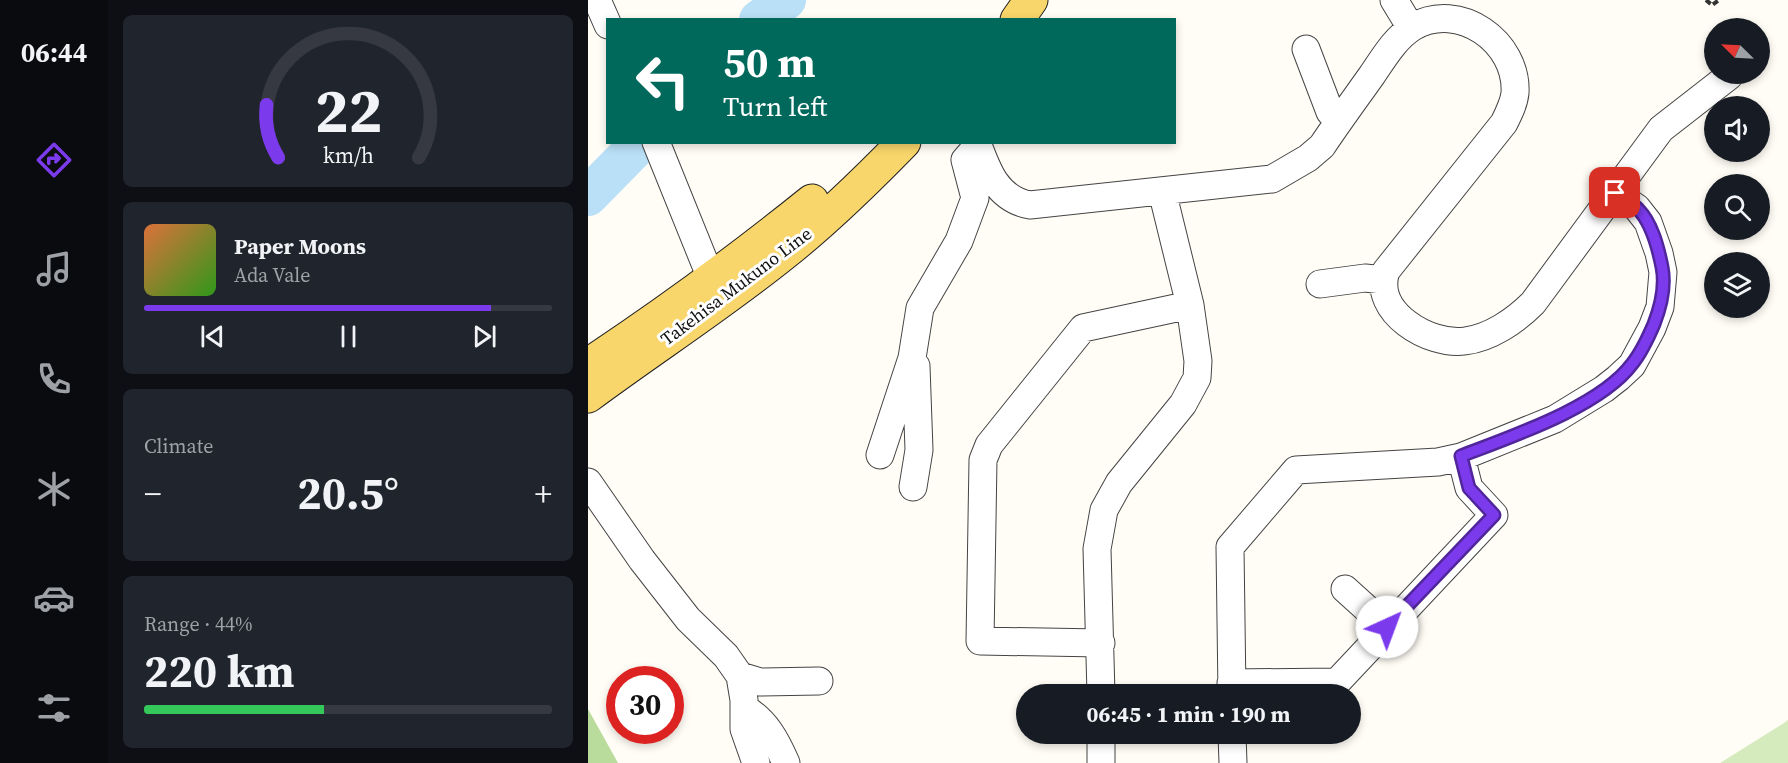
<!DOCTYPE html>
<html lang="en">
<head>
<meta charset="utf-8">
<style>
	:root { --surface:#171b24; --page:#20242c; --text:#f1f3f6; --muted:#9ea1a6; --line:#363941; --accent:#7c3aed }
	body { margin:0; font-family:"Source Serif 4",serif; background:var(--page); color:var(--text); height:100vh; display:flex; flex-direction:column; font-size:22px; white-space:nowrap }
	* { box-sizing:border-box; margin:0 }
	p { font-size:20px; color:var(--muted) }
	.icon { flex:none; width:33px; height:33px; fill:none; stroke:currentColor; stroke-width:2; stroke-linecap:round; stroke-linejoin:round }
	.map { position:relative; flex:1; overflow:hidden }
	.side { display:flex; flex-direction:column; gap:15px; padding:15px; background:#0d0f14; width:480px }
	.side>* { flex:none }
	.top-card { position:absolute; left:18px; top:18px; width:570px; height:126px; border-radius:0px; box-shadow:0 3px 9px #0003; background:#00695c; color:#fff; overflow:hidden }
	.needle { width:39px; rotate:294deg }
	.tools { position:absolute; left:1116px; top:18px; display:grid; gap:12px }
	.tools a { display:grid; place-items:center; width:66px; height:66px; border-radius:50%; background:var(--surface); box-shadow:0 3px 9px #0003; font-size:30px }
	.speed { position:absolute; left:18px; top:666px; display:flex; gap:12px; font-size:30px; font-weight:700; text-align:center }
	.speed>* { display:grid; place-content:center; width:78px; height:78px; border-radius:50%; background:var(--surface); box-shadow:0 3px 9px #0003; line-height:1 }
	.speed .limit { border:9px solid #d22; background:#fff; color:#111 }
	.pin { position:absolute; display:grid; place-items:center; width:51px; height:51px; color:#fff; margin:-26px; border-radius:12px; box-shadow:0 3px 9px #0006 }
	.me { position:absolute; width:66px; margin:-33px; rotate:43deg; stroke-linejoin:round; filter:drop-shadow(0 0 4px #0008) }
	.turn { display:flex; align-items:center; gap:21px; height:126px; padding:0 18px; font-size:27px }
	.turn .icon { width:78px; height:78px; stroke-width:2.5 }
	.turn b { display:block; font-size:42px; line-height:51px }
	.big { font-size:45px; font-weight:700; line-height:1.1 }
	.side .card { flex:1; display:flex; flex-direction:column; justify-content:center; gap:9px; min-width:0; padding:0 21px; border-radius:9px; background:var(--page) }
	.side .dial { align-items:center; gap:0 }
	.dial svg { height:156px; overflow:visible; fill:none; stroke:var(--line); stroke-width:7; stroke-linecap:round; text-anchor:middle }
	.dial text { fill:var(--text); stroke:none }
	.song { display:flex; align-items:center; gap:18px }
	.cover { width:72px; height:72px; border-radius:9px; background:linear-gradient(135deg,hsl(20 70% 55%),hsl(110 70% 35%)) }
	.played { height:6px; border-radius:3px; background:linear-gradient(90deg,var(--accent) 85%,var(--line) 85%) }
	.keys { display:flex; justify-content:space-around; direction:ltr }
	.heat { display:flex; justify-content:space-between; align-items:center; font-size:33px; direction:ltr }
	.charge { height:9px; border-radius:4px; background:linear-gradient(90deg,#34c759 44%,var(--line) 0) }
	.trip { position:absolute; left:428px; top:684px; width:345px; height:60px; border-radius:30px; background:var(--surface); box-shadow:0 3px 9px #0003; font-weight:700; line-height:60px; text-align:center }
	main { display:flex; flex:1; min-height:0 }
	.menu { display:flex; flex-direction:column; width:108px; justify-content:space-around; align-items:center; background:#090b0e; color:var(--muted) }
	.menu .icon { width:42px; height:42px }
	.menu .active { color:var(--accent) }
	.menu b { font-size:27px; color:var(--text) }
	.map>svg:first-child { display:block }
	.green { fill:#d5ebbd }
	.forest { fill:#b9dc9c }
	.lines { fill:none; stroke-linecap:round; stroke-linejoin:round }
	.river { stroke:#b9e0f7; stroke-width:40 }
	.minor-casing { stroke:#444; stroke-width:29 }
	.major-casing { stroke:#222; stroke-width:35 }
	.path { stroke:#333; stroke-width:4; stroke-dasharray:6 3; stroke-linecap:butt }
	.minor { stroke:#fff; stroke-width:27 }
	.major { stroke:#f9d66b; stroke-width:33 }
	.route-casing { stroke:#51269a; stroke-width:15 }
	.route { stroke:#7c3aed; stroke-width:10 }
	.labels { text-anchor:middle; dominant-baseline:central; stroke-width:6; stroke-linejoin:round; paint-order:stroke }
	.street-label { font-size:18px; fill:#111; stroke:#fff }
</style>
</head>
<body>
<main>
<nav class="menu">
<b>06:44</b>
<svg class="icon active" aria-label="directions" viewBox="0 0 24 24"><path d="M12 3l9 9-9 9-9-9zM9 14v-3h6M13 9l2 2-2 2"/></svg>
<svg class="icon" aria-label="music" viewBox="0 0 24 24"><path d="M9 18V5l10-2v13"/><circle cx="6" cy="18" r="3"/><circle cx="16" cy="16" r="3"/></svg>
<svg class="icon" aria-label="phone" viewBox="0 0 24 24"><path d="M5 4h4l2 5-3 2q2 4 5 5l2-3 5 2v4C11 20 4 13 5 4z"/></svg>
<svg class="icon" aria-label="climate" viewBox="0 0 24 24"><path d="M12 3v18M4 7l16 10M4 17L20 7"/></svg>
<svg class="icon" aria-label="car" viewBox="0 0 24 24"><path d="M5 17H2v-5l4-1 3-4h7l3 4 3 1v5h-3M9 17h6M6 11h13"/><circle cx="7" cy="17" r="2"/><circle cx="17" cy="17" r="2"/></svg>
<svg class="icon" aria-label="filters" viewBox="0 0 24 24"><path d="M4 7h16M4 17h16"/><circle cx="9" cy="7" r="2"/><circle cx="15" cy="17" r="2"/></svg>
</nav>
<section class="side">
<div class="card dial"><svg viewBox="0 0 100 80">
<path d="M14 69A42 42 0 1 1 86 69"/>
<path d="M14 69A42 42 0 0 1 8 42" stroke="#7c3aed"/>
<text x="50" y="56" font-size="32" font-weight="700">22</text>
<text x="50" y="72" font-size="11">km/h</text>
</svg></div>
<div class="card">
<div class="song"><i class="cover"></i><div><b>Paper Moons</b><p>Ada Vale</p></div></div>
<div class="played"></div>
<div class="keys"><svg class="icon" aria-label="previous" viewBox="0 0 24 24"><path d="M18 5L8 12l10 7zM5 5v14"/></svg><svg class="icon" aria-label="pause" viewBox="0 0 24 24"><path d="M8 5v14M16 5v14"/></svg><svg class="icon" aria-label="next" viewBox="0 0 24 24"><path d="M6 5l10 7-10 7zM19 5v14"/></svg></div>
</div>
<div class="card"><p>Climate</p>
<div class="heat"><a>−</a><b class="big">20.5°</b><a>+</a></div>
</div>
<div class="card"><p>Range · 44%</p><b class="big">220 km</b><div class="charge"></div></div>
</section>
<div class="map">
<svg width="1200" height="763" viewBox="0 0 1200 763">
	<rect width="100%" height="100%" fill="#fffdf5"/>
	<path class="green" d="M1200,720V763H1132L1196,723Z"/>
	<path class="forest" d="M0,709L30,763H0Z"/>
	<g class="lines">
		<path class="river" d="M171,20L198,0
			M0,196L53,142"/>
		<g class="minor-casing">
			<path id="minor" d="M9,0L20,25
				M806,0L823,28
				M718,49L742,112L751,121
				M68,142L131,298
				M389,142C399,170 409,199 442,205L684,179L720,158L734,146C750,122 767,99 784,75C795,59 807,38 825,27C871,0 930,42 927,93C926,103 921,113 916,123L798,271C784,312 841,346 877,341C902,338 927,321 945,303L1073,129L1141,76
				M732,284L777,278L795,280
				M292,455L324,358L332,308L371,241L387,198L377,160L390,145
				M0,482L54,560L100,619L138,656L152,676L156,700V729L168,763
				M325,487L331,450L328,366
				M757,589L799,627
				M513,643L392,641L395,460L401,445L495,328L602,305
				M152,676L172,682L231,681
				M643,683L749,682L906,515L881,488L873,457
				M513,694L509,549L516,510L531,483L595,404L609,378L610,361L602,305L574,191
				M644,694L642,547L708,470L850,462L873,457L967,419L1016,389L1030,378L1044,365L1064,328L1072,307L1075,272L1071,253L1060,222L1049,208L1027,193
				M156,708C178,721 188,740 198,763
				M513,734V763
				M644,734L645,763"/>
		</g>
		<g class="major-casing">
			<path id="major" d="M429,20L443,0
				M0,365C77,314 152,259 224,201
				M0,396C66,347 135,303 199,251C240,218 279,180 316,142"/>
		</g>
		<path class="path" d="M1118,0L1124,5L1131,0"/>
		<use href="#minor" class="minor"/>
		<use href="#major" class="major"/>
	</g>
	<g class="lines">
		<g class="route-casing">
			<path id="route" d="M799,627L906,515L881,488L873,456C922,437 1012,407 1044,364C1053,353 1060,338 1066,324C1073,306 1078,287 1074,267C1070,247 1064,223 1050,209C1044,202 1034,198 1027,193"/>
		</g>
		<use href="#route" class="route"/>
	</g>
	<g class="labels">
		<g class="street-label">
			<text transform="translate(148 286) rotate(-37)">Takehisa Mukuno Line</text>
		</g>
	</g>
</svg>
<div class="tools">
<a><svg class="needle" viewBox="-14 -14 28 28"><path d="M0-13l5 13h-10z" fill="#e53935"/><path d="M0 13l5-13h-10z" fill="#9ea1a6"/></svg></a>
<a><svg class="icon" aria-label="sound" viewBox="0 0 24 24"><path d="M4 9h4l5-4v14l-5-4H4zM17 9q2 3 0 6"/></svg></a>
<a><svg class="icon" aria-label="search" viewBox="0 0 24 24"><circle cx="10" cy="10" r="6"/><path d="M15 15l6 6"/></svg></a>
<a><svg class="icon" aria-label="layers" viewBox="0 0 24 24"><path d="M12 4l9 5-9 5-9-5zM3 14l9 5 9-5"/></svg></a>
</div>
<div class="speed"><div class="limit">30</div></div>
<div class="pin" style="left:1027px;top:193px;background:#d93025"><svg class="icon" aria-label="arrive" viewBox="0 0 24 24"><path d="M6 21V4h12l-3 4 3 4H6"/></svg></div>
<svg class="me" style="left:799px;top:627px" viewBox="-20 -20 40 40"><circle r="19" fill="#fff"/><path d="M0-13L10 11 0 6-10 11z" fill="#7c3aed"/></svg>
<div class="trip">06:45 · 1 min · 190 m</div>
<div class="top-card">
<div class="turn"><svg class="icon" aria-label="left" viewBox="0 0 24 24"><path d="M17 20v-9H6M10 6l-5 5 5 5"/></svg><div><b>50 m</b>Turn left</div></div>
</div>
</div>
</main>
</body>
</html>
